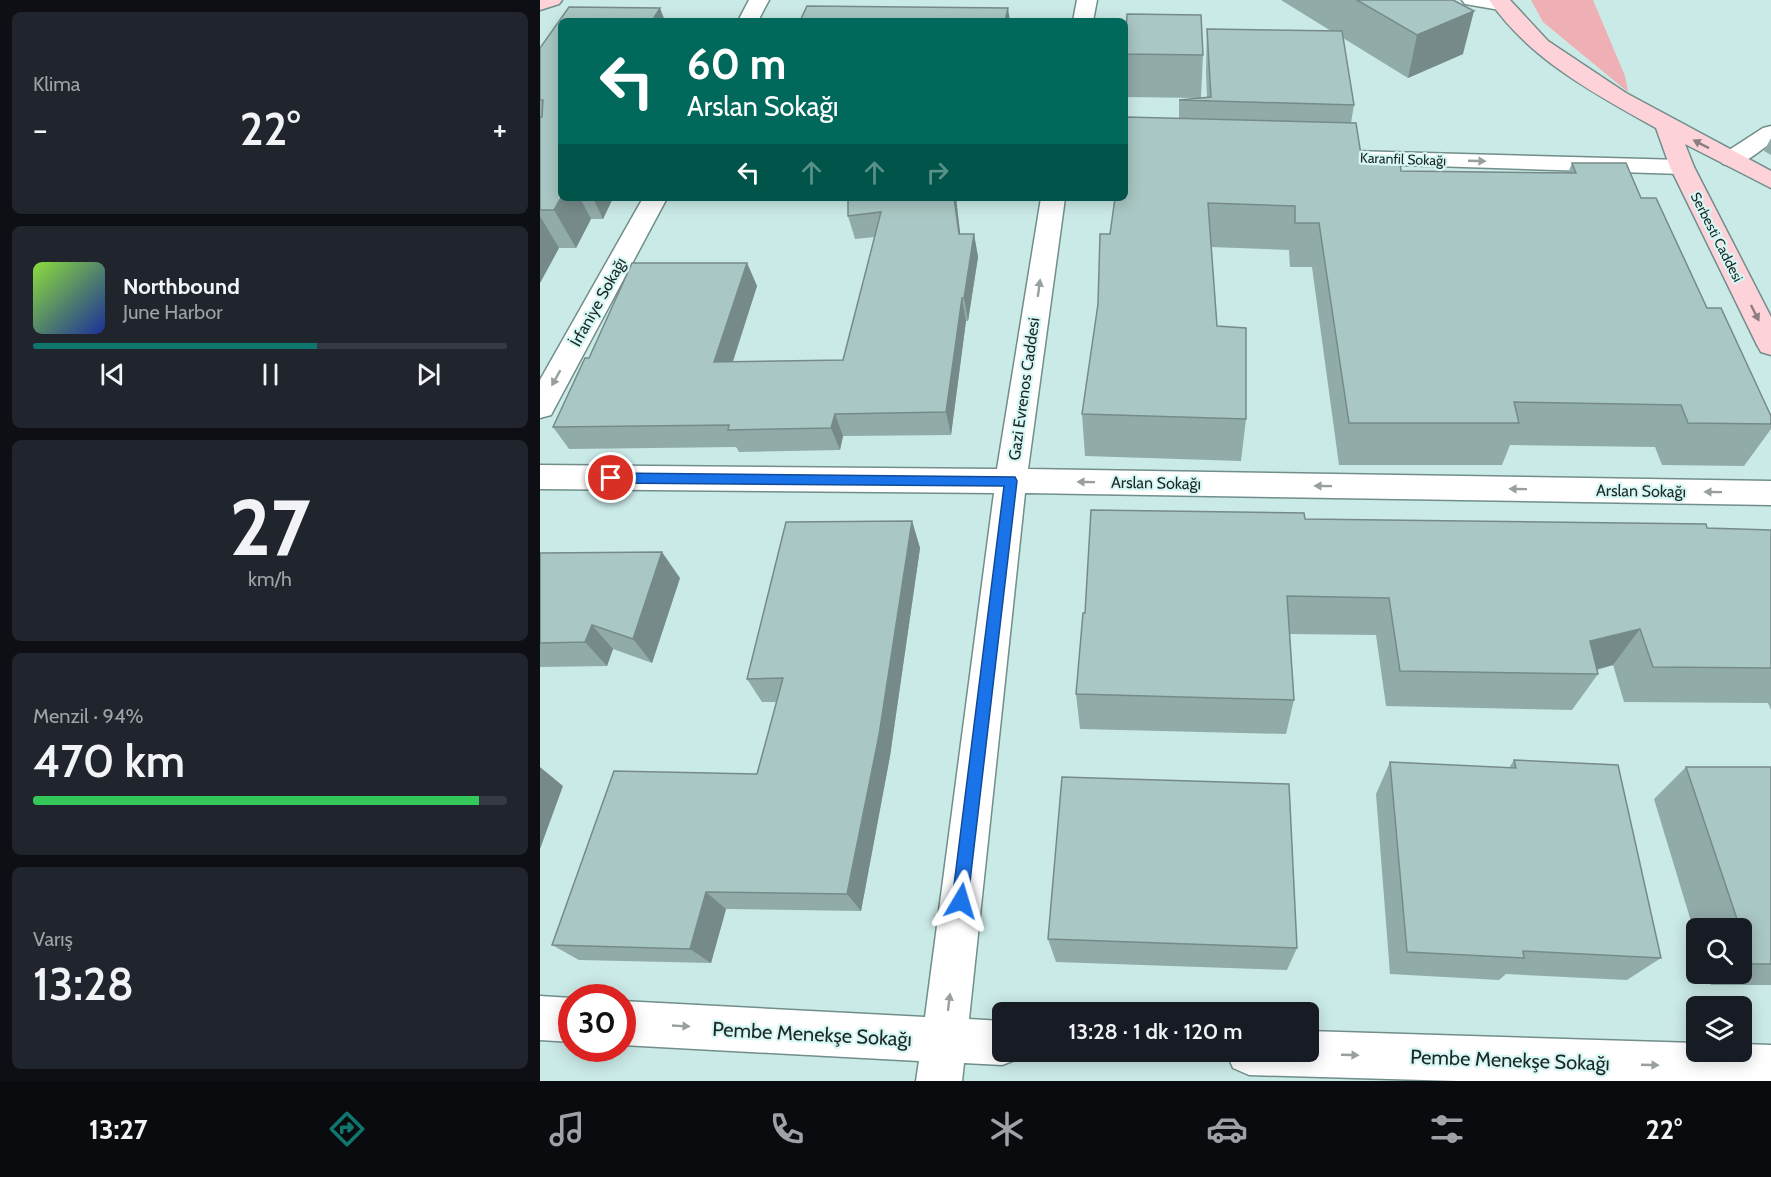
<!DOCTYPE html>
<html lang="tr">
<head>
<meta charset="utf-8">
<style>
	:root { --surface:#171b24; --page:#20242c; --text:#f1f3f6; --muted:#9ea1a6; --line:#363941; --accent:#0f766e }
	body { margin:0; font-family:Cabin,sans-serif; background:var(--page); color:var(--text); height:100vh; display:flex; flex-direction:column; font-size:22px; white-space:nowrap }
	* { box-sizing:border-box; margin:0 }
	p { font-size:20px; color:var(--muted) }
	.icon { flex:none; width:33px; height:33px; fill:none; stroke:currentColor; stroke-width:2; stroke-linecap:round; stroke-linejoin:round }
	.map { position:relative; flex:1; overflow:hidden }
	.sheet { display:flex; flex-direction:column; gap:12px; padding:12px; background:#0d0f14; width:540px }
	.sheet>* { flex:none }
	.banner { position:absolute; left:18px; top:18px; width:570px; height:183px; border-radius:9px; box-shadow:0 3px 15px #0003; background:#00695c; color:#fff; overflow:hidden }
	.fabs { position:absolute; left:1146px; top:918px; display:grid; gap:12px }
	.fabs a { display:grid; place-items:center; width:66px; height:66px; border-radius:9px; background:var(--surface); box-shadow:0 3px 15px #0003; font-size:30px }
	.speed { position:absolute; left:18px; top:984px; display:flex; gap:12px; font-size:30px; font-weight:700; text-align:center }
	.speed>* { display:grid; place-content:center; width:78px; height:78px; border-radius:50%; background:var(--surface); box-shadow:0 3px 15px #0003; line-height:1 }
	.speed .limit { border:9px solid #d22; background:#fff; color:#111 }
	.pin { position:absolute; display:grid; place-items:center; width:51px; height:51px; color:#fff; margin:-26px; border:3px solid #fff; border-radius:50%; box-shadow:0 2px 6px #0007 }
	.me { position:absolute; width:66px; margin:-33px; rotate:7deg; stroke-linejoin:round; filter:drop-shadow(0 0 4px #0008) }
	.turn { display:flex; align-items:center; gap:21px; height:126px; padding:0 30px; font-size:27px }
	.turn .icon { width:78px; height:78px; stroke-width:2.5 }
	.turn b { display:block; font-size:42px; line-height:51px }
	.lanes { display:flex; align-items:center; height:57px; padding:0 30px; background:#0003; justify-content:center; gap:30px; direction:ltr }
	.lanes .off { opacity:.35 }
	.big { font-size:45px; font-weight:600; line-height:1.1 }
	.sheet .widget { flex:1; display:flex; flex-direction:column; justify-content:center; gap:9px; min-width:0; padding:0 21px; border-radius:9px; background:var(--page) }
	.sheet .dial { align-items:center; gap:0 }
	.dial b { font-size:78px; line-height:1 }
	.song { display:flex; align-items:center; gap:18px }
	.cover { width:72px; height:72px; border-radius:9px; background:linear-gradient(135deg,hsl(90 70% 55%),hsl(230 70% 35%)) }
	.played { height:6px; border-radius:3px; background:linear-gradient(90deg,var(--accent) 60%,var(--line) 60%) }
	.keys { display:flex; justify-content:space-around; direction:ltr }
	.heat { display:flex; justify-content:space-between; align-items:center; font-size:33px; direction:ltr }
	.charge { height:9px; border-radius:4px; background:linear-gradient(90deg,#34c759 94%,var(--line) 0) }
	.trip { position:absolute; left:452px; top:1002px; width:327px; height:60px; border-radius:9px; background:var(--surface); box-shadow:0 3px 15px #0003; font-weight:600; line-height:60px; text-align:center }
	.tab-bar { display:flex; height:96px; justify-content:space-around; align-items:center; background:#090b0e; color:var(--muted) }
	.tab-bar .icon { width:42px; height:42px }
	.tab-bar .active { color:var(--accent) }
	.tab-bar b { font-size:27px; color:var(--text) }
	main { display:flex; flex:1; min-height:0 }
	.map>svg:first-child { display:block }
	.green { fill:#eeb0b4 }
	.lines { fill:none; stroke-linecap:round; stroke-linejoin:round }
	.minor-casing { stroke:#718e8b; stroke-width:3 }
	.secondary-casing { stroke:#718e8b; stroke-width:3 }
	.minor { fill:#fff; fill-rule:evenodd }
	.secondary { fill:#fdd3d9; fill-rule:evenodd }
	.wall { fill:#91aba9 }
	.shaded-wall { fill:#768b89 }
	.building { fill:#a9c7c4; stroke:#768b89; stroke-width:1.5 }
	.oneway { fill:#8c7e80 }
	.oneway2 { fill:#999e9e }
	.route { fill:#1a73e8; stroke:#114b97; stroke-width:1.5 }
	.labels { text-anchor:middle; dominant-baseline:central; stroke-width:4.5; stroke-linejoin:round; paint-order:stroke }
	.far-street-label { font-size:14px; fill:#1c2827; stroke:#d7f7f4 }
	.street-label { font-size:16px; fill:#1c2827; stroke:#d7f7f4 }
	.near-street-label { font-size:20px; fill:#1c2827; stroke:#d7f7f4 }
</style>
</head>
<body>
<main>
<section class="sheet">
<div class="widget"><p>Klima</p>
<div class="heat"><a>−</a><b class="big">22°</b><a>+</a></div>
</div>
<div class="widget">
<div class="song"><i class="cover"></i><div><b>Northbound</b><p>June Harbor</p></div></div>
<div class="played"></div>
<div class="keys"><svg class="icon" aria-label="previous" viewBox="0 0 24 24"><path d="M18 5L8 12l10 7zM5 5v14"/></svg><svg class="icon" aria-label="pause" viewBox="0 0 24 24"><path d="M8 5v14M16 5v14"/></svg><svg class="icon" aria-label="next" viewBox="0 0 24 24"><path d="M6 5l10 7-10 7zM19 5v14"/></svg></div>
</div>
<div class="widget dial"><b>27</b><p>km/h</p></div>
<div class="widget"><p>Menzil · 94%</p><b class="big">470 km</b><div class="charge"></div></div>
<div class="widget"><p>Varış</p><b class="big">13:28</b></div>
</section>
<div class="map">
<svg width="1231" height="1081" viewBox="0 0 1231 1081">
	<rect width="100%" height="100%" fill="#caeae7"/>
	<path class="green" d="M991,0H1053L1085,76L1088,92L1003,22Z"/>
	<g class="lines">
		<g class="minor-casing">
			<path id="minor" d="M209,0H229L218,21H198Z
				M537,0H557L553,21H533Z
				M922,0H967L970,4L967,8L960,10L925,4Z
				M1231,126V143C1216,153 1201,169 1183,164L1179,159L1183,154L1223,128Z
				M776,150L1142,160L1151,162L1154,167L1151,172L1142,174L768,162L764,157L768,152Z
				M103,198H127L11,415L0,418V380Z
				M501,198H525L488,469L1231,481V505L485,493L429,1019L462,1021V1052H481L478,1059L462,1065L424,1063L422,1081H376L379,1061L82,1045V1001L385,1017L454,493L0,489V465L457,469Z
				M0,996L32,998V1042L0,1040Z
				M768,1031L1156,1043V1052H1202V1044L1231,1045V1081H918L709,1075L693,1068L686,1052H768Z"/>
		</g>
		<g class="secondary-casing">
			<path id="secondary" d="M0,0H22L19,4L0,10Z
				M949,0H970L1008,41L1086,93L1231,171V188L1145,144L1154,167L1231,317V355L1221,352L1217,345L1130,167L1116,128C1055,94 989,59 949,0Z"/>
		</g>
		<use href="#minor" class="minor"/>
		<use href="#secondary" class="secondary"/>
	</g>
	<path class="wall" d="M741,0H913L923,54L868,78L803,38L814,105L811,123L822,161L861,171L1028,173L1032,163L1101,198L1231,416V429L1204,466L1122,465L1115,447L970,445L962,465H799L772,267H750L749,250L671,247L677,326L706,419L701,461L545,456L542,414L570,234L639,119V100L659,98L587,97L585,54L663,55L661,98H667L666,72L667,29L791,31Z
		M0,48L21,198H73L63,219H51L36,248H19L0,283Z
		M1231,138V155L1224,151Z
		M308,198H416L420,234H434L438,257L428,321H426L411,435L303,436L300,450L199,452L196,447L29,449L13,427L49,358L207,263L217,286L193,362L303,360L335,237L315,239L308,216Z
		M765,519L1231,530V710L1228,703L1084,702L1073,665L1057,670L1058,674L1032,710L846,706L836,635L750,634L754,700L746,734L540,729L536,694L545,613Z
		M372,521L380,548L350,756L321,911L186,909L171,963L39,960L12,945L217,774L237,702H222L207,679Z
		M0,553L140,578L112,663L73,649L67,666L0,667Z
		M974,760L1121,958L1087,980L966,974L959,980L850,974L836,794L850,762L969,768Z
		M1146,767H1231V985H1171L1168,974H1202V928H1156V938L1114,799Z
		M508,939L757,948L747,970L516,962Z"/>
	<path class="shaded-wall" d="M120,8L125,21H112Z
		M468,8L470,21H465Z
		M934,11L923,54L868,78L877,35Z
		M21,198H40L51,219L36,248L14,210Z
		M53,198H73L63,219Z
		M414,198H416L423,257L419,234Z
		M0,216L19,248L0,283Z
		M434,234L438,257L428,321L424,298Z
		M207,263L217,286L185,385L174,362Z
		M422,298L426,321L411,435L406,412Z
		M295,414L303,436L300,450L291,428Z
		M372,521L380,548L350,756L321,911L307,894Z
		M122,552L140,578L112,663L93,639Z
		M52,625L73,649L67,666L45,642Z
		M1100,629L1073,665L1038,674L1050,641Z
		M0,767L23,786L0,849Z
		M166,892L186,909L171,963L150,949Z"/>
	<path class="building" d="M817,0H913L934,11L877,35Z
		M267,6L468,8L465,21H260Z
		M29,7L120,8L112,21H21V198L14,210H0V117H2L3,100H0V48Z
		M587,14L661,15L663,55L585,54Z
		M667,29L802,31L814,105L639,100L671,97Z
		M586,117L816,123L822,161L860,162L861,171L1036,173L1032,163H1086L1101,198H1116L1167,308H1181L1231,416V424L1148,423L1141,405L974,402L979,423H809L779,223H755V206L668,203L677,326L706,328V419L542,414L558,304L560,234H570L575,198H585V126Z
		M308,198H414L419,234H434L424,298H422L406,412L295,414L291,428L188,430L189,425L13,427L45,358H49L92,263H207L174,362L303,360L341,212L308,216Z
		M551,510L764,513L765,519L1166,524L1167,528L1231,530V668L1113,667L1100,629L1050,641L1058,674L860,671L849,598L747,596L754,700L536,694L543,613H545Z
		M372,521L339,735L307,894L166,892L150,949L12,945L74,771L217,774L243,678L207,679L246,522Z
		M122,552L93,639L52,625L45,642L0,643V553Z
		M974,760L1078,765L1121,958L983,951L984,958L867,952L850,762L976,768Z
		M1146,767H1231V964H1212L1202,933V928H1200Z
		M522,777L749,784L757,948L508,939Z"/>
	<defs><path id="oneway-solid" d="M-6-.8H1V-3.2L6.5 0L1 3.2V.8H-6Z" transform="scale(1.5)"/></defs>
	<g class="oneway">
		<use href="#oneway-solid" transform="translate(1161 144) rotate(-153)"/>
		<use href="#oneway-solid" transform="translate(1215 313) rotate(63)"/>
	</g>
	<g class="oneway2">
		<use href="#oneway-solid" transform="translate(937 161) rotate(2)"/>
		<use href="#oneway-solid" transform="translate(499 288) rotate(-82)"/>
		<use href="#oneway-solid" transform="translate(16 378) rotate(119)"/>
		<use href="#oneway-solid" transform="translate(546 482) rotate(-179)"/>
		<use href="#oneway-solid" transform="translate(783 486) rotate(-179)"/>
		<use href="#oneway-solid" transform="translate(978 489) rotate(-179)"/>
		<use href="#oneway-solid" transform="translate(1173 492) rotate(-179)"/>
		<use href="#oneway-solid" transform="translate(409 1002) rotate(-83)"/>
		<use href="#oneway-solid" transform="translate(141 1026) rotate(3)"/>
		<use href="#oneway-solid" transform="translate(810 1055) rotate(2)"/>
		<use href="#oneway-solid" transform="translate(1110 1065) rotate(2)"/>
	</g>
	<path class="route" d="M71,473L475,477L477,481L427,907L421,910L415,907L412,901L464,486L71,483L64,478Z"/>
	<g class="labels">
		<g class="far-street-label">
			<text transform="translate(863 159) rotate(2)">Karanfil Sokağı</text>
			<text transform="translate(1177 237) rotate(63)">Serbesti Caddesi</text>
		</g>
		<g class="street-label">
			<text transform="translate(58 302) rotate(-61)">İrfaniye Sokağı</text>
			<text transform="translate(484 389) rotate(-82)">Gazi Evrenos Caddesi</text>
			<text transform="translate(616 483) rotate(1)">Arslan Sokağı</text>
			<text transform="translate(1101 491) rotate(1)">Arslan Sokağı</text>
		</g>
		<g class="near-street-label">
			<text transform="translate(272 1034) rotate(3)">Pembe Menekşe Sokağı</text>
			<text transform="translate(970 1060) rotate(2)">Pembe Menekşe Sokağı</text>
		</g>
	</g>
</svg>
<div class="fabs">
<a><svg class="icon" aria-label="search" viewBox="0 0 24 24"><circle cx="10" cy="10" r="6"/><path d="M15 15l6 6"/></svg></a>
<a><svg class="icon" aria-label="layers" viewBox="0 0 24 24"><path d="M12 4l9 5-9 5-9-5zM3 14l9 5 9-5"/></svg></a>
</div>
<div class="speed"><div class="limit">30</div></div>
<div class="pin" style="left:71px;top:478px;background:#d93025"><svg class="icon" aria-label="arrive" viewBox="0 0 24 24"><path d="M6 21V4h12l-3 4 3 4H6"/></svg></div>
<svg class="me" style="left:421px;top:901px" viewBox="-20 -20 40 40"><path d="M0-17L14 15 0 8-14 15z" fill="#1a73e8" stroke="#fff" stroke-width="4"/></svg>
<div class="trip">13:28 · 1 dk · 120 m</div>
<div class="banner">
<div class="turn"><svg class="icon" aria-label="left" viewBox="0 0 24 24"><path d="M17 20v-9H6M10 6l-5 5 5 5"/></svg><div><b>60 m</b>Arslan Sokağı</div></div>
<div class="lanes"><svg class="icon" aria-label="left" viewBox="0 0 24 24"><path d="M17 20v-9H6M10 6l-5 5 5 5"/></svg><svg class="icon off" aria-label="ahead" viewBox="0 0 24 24"><path d="M12 20V5M6 11l6-6 6 6"/></svg><svg class="icon off" aria-label="ahead" viewBox="0 0 24 24"><path d="M12 20V5M6 11l6-6 6 6"/></svg><svg class="icon off" aria-label="right" viewBox="0 0 24 24"><path d="M7 20v-9h11M14 6l5 5-5 5"/></svg></div>
</div>
</div>
</main>
<nav class="tab-bar">
<b>13:27</b>
<svg class="icon active" aria-label="directions" viewBox="0 0 24 24"><path d="M12 3l9 9-9 9-9-9zM9 14v-3h6M13 9l2 2-2 2"/></svg>
<svg class="icon" aria-label="music" viewBox="0 0 24 24"><path d="M9 18V5l10-2v13"/><circle cx="6" cy="18" r="3"/><circle cx="16" cy="16" r="3"/></svg>
<svg class="icon" aria-label="phone" viewBox="0 0 24 24"><path d="M5 4h4l2 5-3 2q2 4 5 5l2-3 5 2v4C11 20 4 13 5 4z"/></svg>
<svg class="icon" aria-label="climate" viewBox="0 0 24 24"><path d="M12 3v18M4 7l16 10M4 17L20 7"/></svg>
<svg class="icon" aria-label="car" viewBox="0 0 24 24"><path d="M5 17H2v-5l4-1 3-4h7l3 4 3 1v5h-3M9 17h6M6 11h13"/><circle cx="7" cy="17" r="2"/><circle cx="17" cy="17" r="2"/></svg>
<svg class="icon" aria-label="filters" viewBox="0 0 24 24"><path d="M4 7h16M4 17h16"/><circle cx="9" cy="7" r="2"/><circle cx="15" cy="17" r="2"/></svg>
<b>22°</b>
</nav>
</body>
</html>
